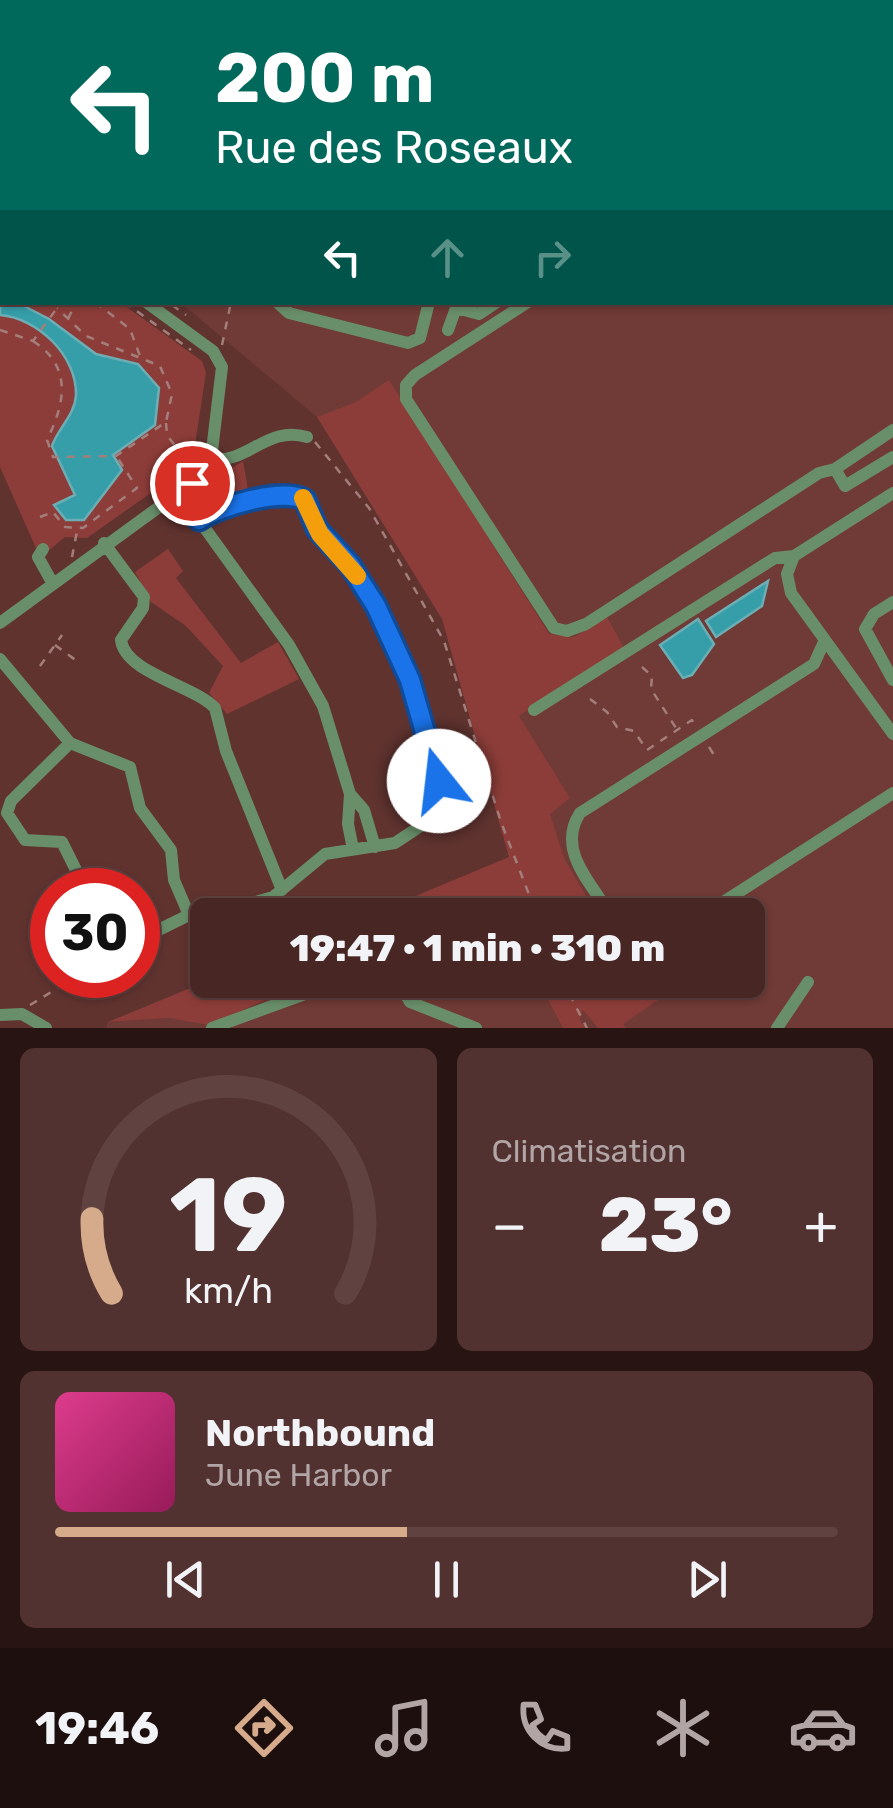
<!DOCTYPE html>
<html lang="fr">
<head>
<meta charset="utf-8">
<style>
	:root { --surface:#482623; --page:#523230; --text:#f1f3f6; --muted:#b1a5a6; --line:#604341; --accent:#d6ab8b }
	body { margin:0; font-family:Rubik,sans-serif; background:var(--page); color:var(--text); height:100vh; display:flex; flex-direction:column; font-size:38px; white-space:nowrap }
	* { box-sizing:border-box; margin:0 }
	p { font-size:32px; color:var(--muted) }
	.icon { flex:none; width:55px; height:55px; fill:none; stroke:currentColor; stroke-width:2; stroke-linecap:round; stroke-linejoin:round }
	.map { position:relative; height:1028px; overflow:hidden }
	.drawer { display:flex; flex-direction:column; gap:20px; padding:20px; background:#281513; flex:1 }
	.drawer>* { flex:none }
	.banner { position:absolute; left:0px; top:0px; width:895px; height:305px; box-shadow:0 2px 8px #0004,0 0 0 2px var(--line); background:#00695c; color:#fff; overflow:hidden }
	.speed { position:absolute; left:30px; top:868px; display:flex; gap:20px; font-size:50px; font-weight:700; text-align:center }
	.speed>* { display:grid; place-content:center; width:130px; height:130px; border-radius:50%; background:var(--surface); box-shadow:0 2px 8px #0004,0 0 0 2px var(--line); line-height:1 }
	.speed .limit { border:15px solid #d22; background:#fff; color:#111 }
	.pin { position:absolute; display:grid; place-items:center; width:85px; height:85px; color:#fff; margin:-42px; border:5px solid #fff; border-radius:50%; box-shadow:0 2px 10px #0007 }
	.me { position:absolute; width:110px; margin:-55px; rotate:344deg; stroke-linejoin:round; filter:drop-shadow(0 0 8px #0008) }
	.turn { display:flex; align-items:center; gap:35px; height:210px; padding:0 50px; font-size:45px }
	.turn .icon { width:130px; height:130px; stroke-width:2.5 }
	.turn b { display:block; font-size:70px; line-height:85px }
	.lanes { display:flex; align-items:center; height:95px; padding:0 50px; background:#0003; justify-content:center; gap:50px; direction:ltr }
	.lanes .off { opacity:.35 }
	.big { font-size:75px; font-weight:800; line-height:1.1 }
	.drawer .card { flex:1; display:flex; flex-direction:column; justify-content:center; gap:15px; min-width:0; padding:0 35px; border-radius:15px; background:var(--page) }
	.drawer .dial { align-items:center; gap:0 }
	.dial svg { height:260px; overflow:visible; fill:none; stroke:var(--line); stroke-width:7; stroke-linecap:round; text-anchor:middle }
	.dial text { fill:var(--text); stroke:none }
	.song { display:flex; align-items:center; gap:30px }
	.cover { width:120px; height:120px; border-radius:15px; background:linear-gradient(135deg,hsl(330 70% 55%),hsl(330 70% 35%)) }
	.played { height:10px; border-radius:5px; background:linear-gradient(90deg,var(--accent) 45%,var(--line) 45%) }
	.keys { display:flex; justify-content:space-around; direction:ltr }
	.heat { display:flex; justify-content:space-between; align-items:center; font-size:55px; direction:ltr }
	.drawer .tiles { flex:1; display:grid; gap:20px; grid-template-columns:1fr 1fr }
	.card:last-child { grid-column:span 2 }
	.trip { position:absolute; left:190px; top:898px; width:575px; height:100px; border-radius:15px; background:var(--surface); box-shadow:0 2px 8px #0004,0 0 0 2px var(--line); font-weight:800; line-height:100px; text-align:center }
	.tab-bar { display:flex; height:160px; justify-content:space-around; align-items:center; background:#1d0f0e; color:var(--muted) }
	.tab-bar .icon { width:70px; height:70px }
	.tab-bar .active { color:var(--accent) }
	.tab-bar b { font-size:45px; color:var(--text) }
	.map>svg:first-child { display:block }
	.built { fill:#703a36 }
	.green { fill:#8d3d39 }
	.water { fill:#359ea9; stroke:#6daeb5; stroke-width:2.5 }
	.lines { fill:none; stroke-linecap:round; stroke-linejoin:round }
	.path { stroke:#a37e7a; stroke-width:2.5; stroke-dasharray:8 8; stroke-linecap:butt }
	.minor { stroke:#698f6a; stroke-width:12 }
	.route-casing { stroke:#114b97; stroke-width:25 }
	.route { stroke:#1a73e8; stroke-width:18 }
	.slow { stroke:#f59e0b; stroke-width:18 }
</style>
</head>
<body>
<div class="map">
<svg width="893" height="1028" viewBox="0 0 893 1028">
	<rect width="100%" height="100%" fill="#60332f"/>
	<path class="built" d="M0,0H893V1028H578L583,1010L576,980H748V915H560L501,706L317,417L181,303L892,302V2H2V209Z
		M312,980H537L563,1028H106L108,1022L168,1018L209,1025Z"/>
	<path class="green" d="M0,251L2,302L121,303L202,361L206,373L192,464L87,538L65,537L48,551L36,548L0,467Z
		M389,380L549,634L574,637L607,617L624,648L519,716L570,798L550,814L564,858L597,915H506L499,899L463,915H370L509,857L442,619L317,417L354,403Z
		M243,461L248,490L206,500L210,507L200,510L190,505L189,495Z
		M168,549L183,571L176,578L241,663L278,642L299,679L227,714L209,693L223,666L186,626L151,602L135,572Z
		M210,980H312L208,1025L168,1018L108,1022Z
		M537,980H619L622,985L629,980H687L623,1024L626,1028H598L583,1010L580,1020L586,1028H563Z"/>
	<path class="water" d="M0,296L2,302L18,303L49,319L96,354L138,364L159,388L155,425L113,455L122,470L84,520H66L54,505L75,495L52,446C58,428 75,415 76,395C77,356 38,318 0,315Z
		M768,581L762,606L716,637L706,621Z
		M698,619L714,644L692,675L683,678L660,645Z"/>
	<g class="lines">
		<path class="path" d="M527,0L534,2
			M312,2L313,0
			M892,100H893
			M0,285L2,286
			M95,302L130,329L140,356
			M124,302L191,350
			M172,305L186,315
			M68,319L76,302
			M0,330L33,341L57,308L50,302
			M33,341C73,367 65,403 47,440L53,457L116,456L166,422L172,394L160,366L86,336L57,308
			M222,345L231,302
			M166,423L167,435L191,467
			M315,442L369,508L444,641L501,822L537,915
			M40,517L53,512L65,527L83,528L137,488L117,457
			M72,557L77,531
			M55,645L77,661
			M40,666L62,635
			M642,667L652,676L651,689L676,728
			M590,699L607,712L617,727L634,731L647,750L692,720L694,724
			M709,747L716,758
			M562,980L587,1028
			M30,1005L61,986"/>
		<path class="minor" d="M70,0L71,2
			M330,0L342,2
			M424,0L438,2
			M672,1L676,2
			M357,2L358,0
			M0,7H2
			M892,128H893
			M892,147L893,148
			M0,169L2,170
			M0,236L2,237
			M892,270H893
			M277,302L289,313L408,343L420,338L429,302
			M528,302L415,375L406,385V399L554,628L567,631L586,624L819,473L835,469
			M448,330L456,308L479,314L497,302
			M893,430L835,469L845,486L893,457
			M211,459C248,464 267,425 307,437
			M174,495L199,520L289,645L323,706L350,794L348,824L353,849
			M199,520C220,506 284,487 305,500L317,529L351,565L376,606L409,681L439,781L434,817L395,843L325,854L273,897L210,915
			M104,543L144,597L143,608L121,640C125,673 193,685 215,708L226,751L282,890
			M43,549L38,557L53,584
			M794,556L787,574L791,593L893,734
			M893,602L874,614L865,629L893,680
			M0,623L192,483L211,459L222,367L213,351L146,302
			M0,659L70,743L130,767L140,808L171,850L174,880L189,915
			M534,710L775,558L794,556L893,493
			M70,743L11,801L7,813L25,840L62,842L86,890
			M350,794L364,810L375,847
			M611,915C591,883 556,850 580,813L814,664L824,642
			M703,915L893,793
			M138,940L189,915
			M70,979L74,975
			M397,980L410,1002L476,1028
			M0,1015L22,1014L46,1028
			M212,1028L343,980
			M777,1028L808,982"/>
	</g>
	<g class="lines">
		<g class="route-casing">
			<path id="route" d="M192,483L174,495L199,520C219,506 284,487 305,500L317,529L350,565L376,606L410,680L439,781"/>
		</g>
		<use href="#route" class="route"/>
		<path class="slow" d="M303,498L320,534L357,576"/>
	</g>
</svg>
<div class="speed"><div class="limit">30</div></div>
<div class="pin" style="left:192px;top:483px;background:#d93025"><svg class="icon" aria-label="arrive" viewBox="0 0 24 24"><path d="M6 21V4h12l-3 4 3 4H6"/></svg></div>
<svg class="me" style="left:439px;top:781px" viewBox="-20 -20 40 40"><circle r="19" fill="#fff"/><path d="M0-13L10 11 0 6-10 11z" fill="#1a73e8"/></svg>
<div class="trip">19:47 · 1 min · 310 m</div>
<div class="banner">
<div class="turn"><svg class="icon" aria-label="left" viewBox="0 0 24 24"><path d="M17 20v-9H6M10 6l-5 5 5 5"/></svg><div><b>200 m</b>Rue des Roseaux</div></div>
<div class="lanes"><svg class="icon" aria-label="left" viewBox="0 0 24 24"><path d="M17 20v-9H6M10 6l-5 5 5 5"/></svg><svg class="icon off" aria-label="ahead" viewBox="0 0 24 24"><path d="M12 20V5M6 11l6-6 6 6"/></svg><svg class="icon off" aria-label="right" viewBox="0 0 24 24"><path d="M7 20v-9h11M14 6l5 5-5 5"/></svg></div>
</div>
</div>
<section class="drawer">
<div class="tiles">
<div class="card dial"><svg viewBox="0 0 100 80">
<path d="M14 69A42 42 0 1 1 86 69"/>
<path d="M14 69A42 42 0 0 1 8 46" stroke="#d6ab8b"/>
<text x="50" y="56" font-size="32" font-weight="700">19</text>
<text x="50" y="72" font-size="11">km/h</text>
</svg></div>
<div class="card"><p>Climatisation</p>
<div class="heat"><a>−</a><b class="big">23°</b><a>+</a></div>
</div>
<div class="card">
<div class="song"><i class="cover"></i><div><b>Northbound</b><p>June Harbor</p></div></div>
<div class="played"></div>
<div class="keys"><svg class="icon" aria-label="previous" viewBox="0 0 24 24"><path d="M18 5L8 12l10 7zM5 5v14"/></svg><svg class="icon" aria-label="pause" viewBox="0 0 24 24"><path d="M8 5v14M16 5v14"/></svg><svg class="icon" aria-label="next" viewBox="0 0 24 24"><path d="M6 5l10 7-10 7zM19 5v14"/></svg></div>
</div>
</div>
</section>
<nav class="tab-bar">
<b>19:46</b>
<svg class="icon active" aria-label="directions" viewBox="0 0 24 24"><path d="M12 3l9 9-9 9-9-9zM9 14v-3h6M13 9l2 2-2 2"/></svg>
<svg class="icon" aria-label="music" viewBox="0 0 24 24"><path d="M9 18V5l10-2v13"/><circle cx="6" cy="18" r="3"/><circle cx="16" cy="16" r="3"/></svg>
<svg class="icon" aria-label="phone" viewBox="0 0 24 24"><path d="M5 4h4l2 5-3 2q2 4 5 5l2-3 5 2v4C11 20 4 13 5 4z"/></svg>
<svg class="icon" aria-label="climate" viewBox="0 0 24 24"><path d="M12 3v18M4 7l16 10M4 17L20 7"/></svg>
<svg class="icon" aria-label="car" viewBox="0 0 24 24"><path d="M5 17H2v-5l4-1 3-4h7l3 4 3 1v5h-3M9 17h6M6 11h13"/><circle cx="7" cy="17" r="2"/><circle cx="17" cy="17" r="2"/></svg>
</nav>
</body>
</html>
